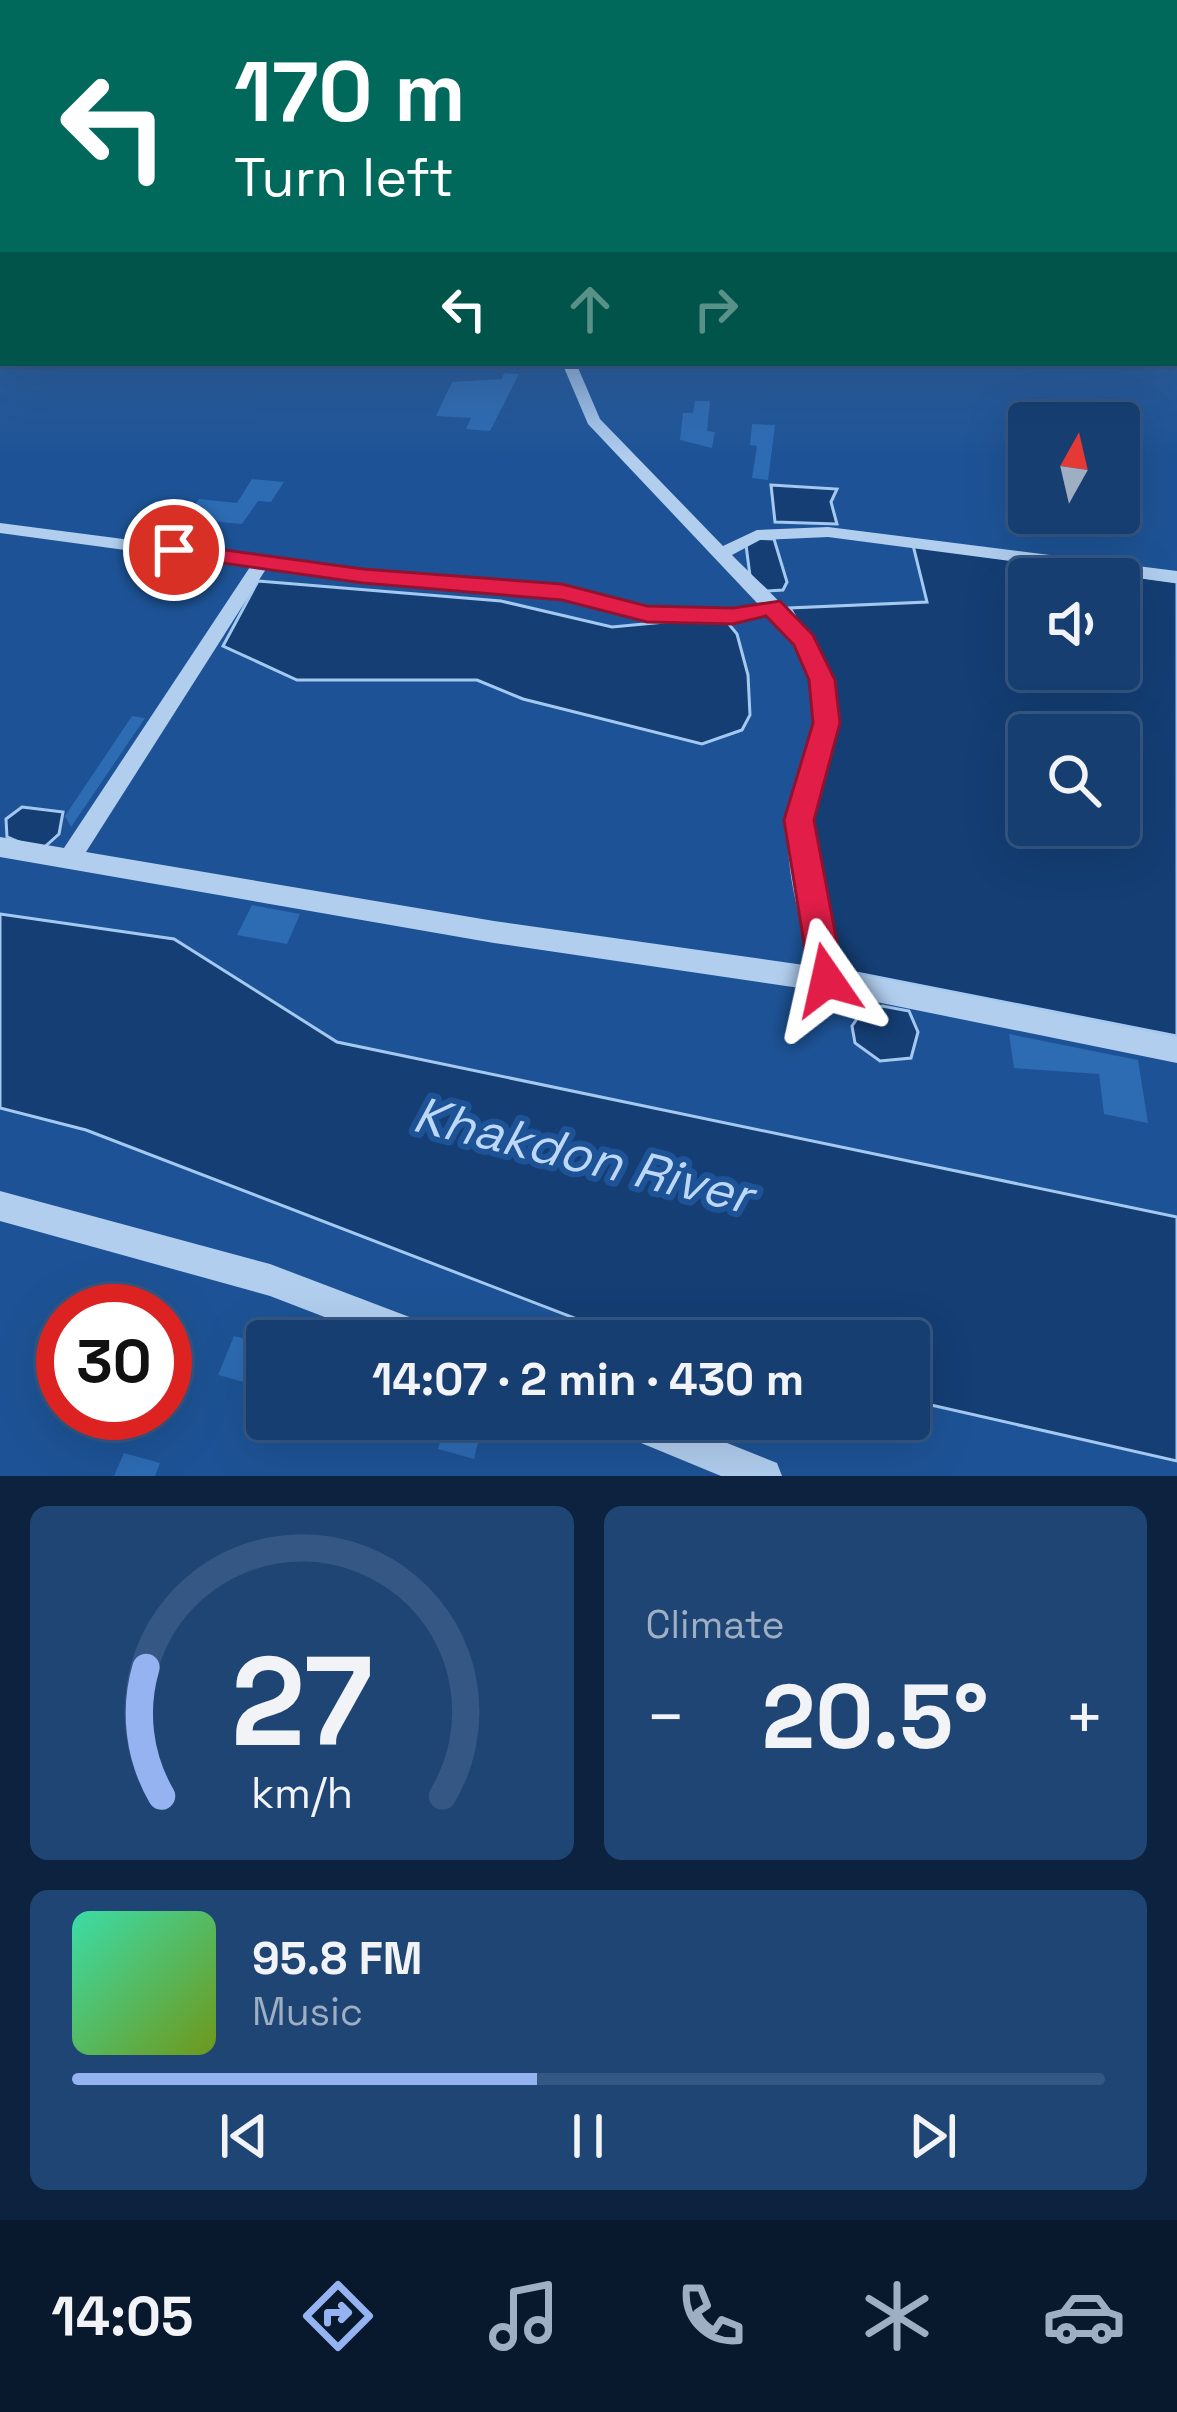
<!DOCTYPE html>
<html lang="en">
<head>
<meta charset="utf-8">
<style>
	:root { --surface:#163e70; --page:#1f4575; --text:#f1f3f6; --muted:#9eaec3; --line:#355783; --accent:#95b2f1 }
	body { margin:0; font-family:"Space Grotesk",sans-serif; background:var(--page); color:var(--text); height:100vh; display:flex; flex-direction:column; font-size:45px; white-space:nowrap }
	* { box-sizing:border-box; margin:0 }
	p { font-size:39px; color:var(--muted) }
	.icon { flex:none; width:66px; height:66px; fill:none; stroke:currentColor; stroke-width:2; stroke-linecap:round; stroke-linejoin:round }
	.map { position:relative; height:1476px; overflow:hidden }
	.panel { display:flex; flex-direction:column; gap:30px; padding:30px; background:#0c223e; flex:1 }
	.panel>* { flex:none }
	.top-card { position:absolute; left:0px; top:0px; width:1179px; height:366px; box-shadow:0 12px 48px #0002,0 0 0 3px var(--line); background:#00695c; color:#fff; overflow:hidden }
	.needle { width:78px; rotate:8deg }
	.tools { position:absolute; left:1008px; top:402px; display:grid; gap:24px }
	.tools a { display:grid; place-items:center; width:132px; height:132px; border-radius:12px; background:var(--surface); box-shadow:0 12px 48px #0002,0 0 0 3px var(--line); font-size:60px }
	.speed { position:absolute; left:36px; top:1284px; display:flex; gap:24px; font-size:60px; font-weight:700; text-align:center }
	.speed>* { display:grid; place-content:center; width:156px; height:156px; border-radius:50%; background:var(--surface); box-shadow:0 12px 48px #0002,0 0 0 3px var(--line); line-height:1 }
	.speed .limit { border:18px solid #d22; background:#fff; color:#111 }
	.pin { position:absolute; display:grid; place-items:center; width:102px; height:102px; color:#fff; margin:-51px; border:6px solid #fff; border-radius:50%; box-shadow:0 3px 12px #0007 }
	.me { position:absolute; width:132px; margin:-66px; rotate:349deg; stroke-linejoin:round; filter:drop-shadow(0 0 9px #0008) }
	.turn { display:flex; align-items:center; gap:42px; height:252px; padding:0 36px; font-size:54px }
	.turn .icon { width:156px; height:156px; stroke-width:2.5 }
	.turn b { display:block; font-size:84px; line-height:102px }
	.lanes { display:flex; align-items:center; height:114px; padding:0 36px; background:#0003; justify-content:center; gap:60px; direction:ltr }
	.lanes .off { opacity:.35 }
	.big { font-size:90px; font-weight:700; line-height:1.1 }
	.panel .card { flex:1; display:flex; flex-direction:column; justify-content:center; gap:18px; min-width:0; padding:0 42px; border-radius:18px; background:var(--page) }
	.panel .dial { align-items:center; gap:0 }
	.dial svg { height:312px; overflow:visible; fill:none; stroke:var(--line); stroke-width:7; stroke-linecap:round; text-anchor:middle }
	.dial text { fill:var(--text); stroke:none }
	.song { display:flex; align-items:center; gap:36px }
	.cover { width:144px; height:144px; border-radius:18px; background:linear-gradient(135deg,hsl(160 70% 55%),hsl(80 70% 35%)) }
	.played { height:12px; border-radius:6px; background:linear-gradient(90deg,var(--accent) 45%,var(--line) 45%) }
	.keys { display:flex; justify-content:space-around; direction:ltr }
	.heat { display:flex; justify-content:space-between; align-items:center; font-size:66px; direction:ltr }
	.panel .tiles { flex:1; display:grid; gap:30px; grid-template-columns:1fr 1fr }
	.card:last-child { grid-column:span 2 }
	.trip { position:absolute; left:246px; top:1320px; width:684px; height:120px; border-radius:12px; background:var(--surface); box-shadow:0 12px 48px #0002,0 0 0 3px var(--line); font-weight:700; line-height:120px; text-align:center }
	.tab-bar { display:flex; height:192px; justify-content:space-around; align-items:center; background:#09192d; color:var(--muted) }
	.tab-bar .icon { width:84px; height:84px }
	.tab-bar .current { color:var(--accent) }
	.tab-bar b { font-size:54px; color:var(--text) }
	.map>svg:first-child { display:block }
	.water { fill:#143e74; stroke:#a4c9f1; stroke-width:3; fill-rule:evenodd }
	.building { fill:#2d6bb3 }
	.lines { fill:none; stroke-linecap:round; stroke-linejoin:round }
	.minor { fill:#b1ceef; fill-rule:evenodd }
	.route { fill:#e11d48; stroke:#92132f; stroke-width:3 }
	.labels { text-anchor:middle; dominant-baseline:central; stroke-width:12; stroke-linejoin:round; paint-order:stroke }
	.near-water-label { font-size:51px; font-style:italic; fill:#bdd8f6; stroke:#1d5396 }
</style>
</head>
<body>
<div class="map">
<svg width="1177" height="1476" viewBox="0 0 1177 1476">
	<rect width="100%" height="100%" fill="#1d5396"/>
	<path class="water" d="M771,485L837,489L831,502L837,524L775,522Z
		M753,538L774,539L787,582L783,590L767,591L750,576L746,545Z
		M913,545L1177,582V1036L836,969L807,843V815L836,725L829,676L790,608L927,602ZM1029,579H1119V669H1029ZM1029,735H1119V825H1029Z
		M258,581L501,601L612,627L708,618L728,623L737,634L748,675L750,715L742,730L702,744L523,699L477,680H297L223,646Z
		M22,807L63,812L59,834L40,851L7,837L6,819Z
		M0,914L174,939L337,1042L1177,1217V1461L909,1400V1341H654L608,1331L86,1130L0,1108Z
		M882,1006L909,1011L918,1032L911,1058L880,1061L855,1043L852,1026L861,1013Z"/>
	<path class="building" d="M504,373L519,374L490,431L466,429L471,418L436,416L452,382L502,379Z
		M695,401H710L707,431L715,432L712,448L680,440L683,413H693Z
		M752,424L775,425L768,480L752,478L757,446L750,445Z
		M252,479L284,482L271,502L258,501L242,524L186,519L199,499L237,503Z
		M132,716L145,718L71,827L65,816Z
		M252,905L300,914L287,944L237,935Z
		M1009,1034L1138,1060L1148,1123L1104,1114L1099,1074L1014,1068Z
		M234,1336L259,1343L244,1382L218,1375Z
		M165,1353L193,1361L180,1393L165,1388Z
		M446,1419H484L474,1459L438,1449Z
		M124,1453L160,1463L155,1476H114Z"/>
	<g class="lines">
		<path class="minor" d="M562,363H576L600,419L723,546L757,530L828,527L1177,571V583L828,537L760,540L732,555C777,601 843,651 833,724C829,758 812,788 810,824C808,873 826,922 838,970L1177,1037V1063L827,992L494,943L0,857V837L64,848L250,567L0,533V523L363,570L562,586L647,608L733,610L758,604L588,424ZM266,569L363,582L562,598L647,620L733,622L767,614C801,649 824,688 809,739C800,769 789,796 788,829C786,875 801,921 811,966L494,921L86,852Z
			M0,1191L270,1264L441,1329L445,1341H387L270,1296L0,1221Z
			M607,1419H667L777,1463L782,1476H721L612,1431Z"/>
	</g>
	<linearGradient id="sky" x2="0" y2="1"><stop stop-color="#102e52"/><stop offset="0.55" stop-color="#3a66a0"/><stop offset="1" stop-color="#3a66a0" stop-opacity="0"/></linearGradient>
	<rect width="1177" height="459" fill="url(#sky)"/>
	<path class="route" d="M174,543L363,569L562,584L647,606L733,608L780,601L813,635L835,680L840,723L814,820L844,980L839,991L827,996L815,991L810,980L784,820L813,723L809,680L794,645L766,616L733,624L647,622L562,600L363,583L166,555V545Z"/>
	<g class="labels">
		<g class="near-water-label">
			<text transform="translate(583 1155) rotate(14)">Khakdon River</text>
		</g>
	</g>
</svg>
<div class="tools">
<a><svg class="needle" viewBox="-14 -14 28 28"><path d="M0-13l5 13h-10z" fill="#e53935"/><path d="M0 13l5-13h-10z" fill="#9eaec3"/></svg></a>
<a><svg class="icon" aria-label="sound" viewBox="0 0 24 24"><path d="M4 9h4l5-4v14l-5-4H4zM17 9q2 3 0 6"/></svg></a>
<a><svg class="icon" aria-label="search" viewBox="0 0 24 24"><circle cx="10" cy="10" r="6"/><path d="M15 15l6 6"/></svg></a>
</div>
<div class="speed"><div class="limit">30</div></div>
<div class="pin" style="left:174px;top:550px;background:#d93025"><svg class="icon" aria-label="arrive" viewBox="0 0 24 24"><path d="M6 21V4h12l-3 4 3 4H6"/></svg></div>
<svg class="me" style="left:827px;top:980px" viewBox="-20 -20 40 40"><path d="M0-17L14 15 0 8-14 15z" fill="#e11d48" stroke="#fff" stroke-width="4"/></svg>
<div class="trip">14:07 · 2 min · 430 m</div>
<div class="top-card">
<div class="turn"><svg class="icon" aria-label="left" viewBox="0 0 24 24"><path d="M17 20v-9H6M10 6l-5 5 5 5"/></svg><div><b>170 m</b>Turn left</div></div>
<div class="lanes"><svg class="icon" aria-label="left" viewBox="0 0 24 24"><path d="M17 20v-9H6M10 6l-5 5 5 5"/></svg><svg class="icon off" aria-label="ahead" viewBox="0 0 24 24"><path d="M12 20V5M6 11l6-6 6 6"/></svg><svg class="icon off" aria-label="right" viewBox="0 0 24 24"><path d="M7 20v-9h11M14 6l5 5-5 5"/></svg></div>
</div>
</div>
<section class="panel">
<div class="tiles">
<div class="card dial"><svg viewBox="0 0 100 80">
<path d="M14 69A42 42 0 1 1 86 69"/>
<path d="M14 69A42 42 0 0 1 10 36" stroke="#95b2f1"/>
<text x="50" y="56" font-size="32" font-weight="700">27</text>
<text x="50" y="72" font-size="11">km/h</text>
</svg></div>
<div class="card"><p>Climate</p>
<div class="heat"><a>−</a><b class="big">20.5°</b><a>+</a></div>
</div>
<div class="card">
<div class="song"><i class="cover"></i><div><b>95.8 FM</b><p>Music</p></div></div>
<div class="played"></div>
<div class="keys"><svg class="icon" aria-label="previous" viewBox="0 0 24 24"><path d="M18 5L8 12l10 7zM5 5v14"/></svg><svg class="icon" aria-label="pause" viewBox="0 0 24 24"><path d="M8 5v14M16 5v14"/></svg><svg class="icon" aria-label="next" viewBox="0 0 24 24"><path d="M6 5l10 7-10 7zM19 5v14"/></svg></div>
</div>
</div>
</section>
<nav class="tab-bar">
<b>14:05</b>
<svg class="icon current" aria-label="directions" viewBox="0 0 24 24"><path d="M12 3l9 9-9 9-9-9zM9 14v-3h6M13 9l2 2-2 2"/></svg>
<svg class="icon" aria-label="music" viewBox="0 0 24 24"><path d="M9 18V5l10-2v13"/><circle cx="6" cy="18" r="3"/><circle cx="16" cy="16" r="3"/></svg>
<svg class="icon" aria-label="phone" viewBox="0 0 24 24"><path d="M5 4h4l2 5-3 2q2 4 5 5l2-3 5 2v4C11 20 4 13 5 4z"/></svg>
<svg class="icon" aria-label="climate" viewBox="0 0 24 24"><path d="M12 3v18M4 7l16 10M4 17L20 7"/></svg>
<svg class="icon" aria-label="car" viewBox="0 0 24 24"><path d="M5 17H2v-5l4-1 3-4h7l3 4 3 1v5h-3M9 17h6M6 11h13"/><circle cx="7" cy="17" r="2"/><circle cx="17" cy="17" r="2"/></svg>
</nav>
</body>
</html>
